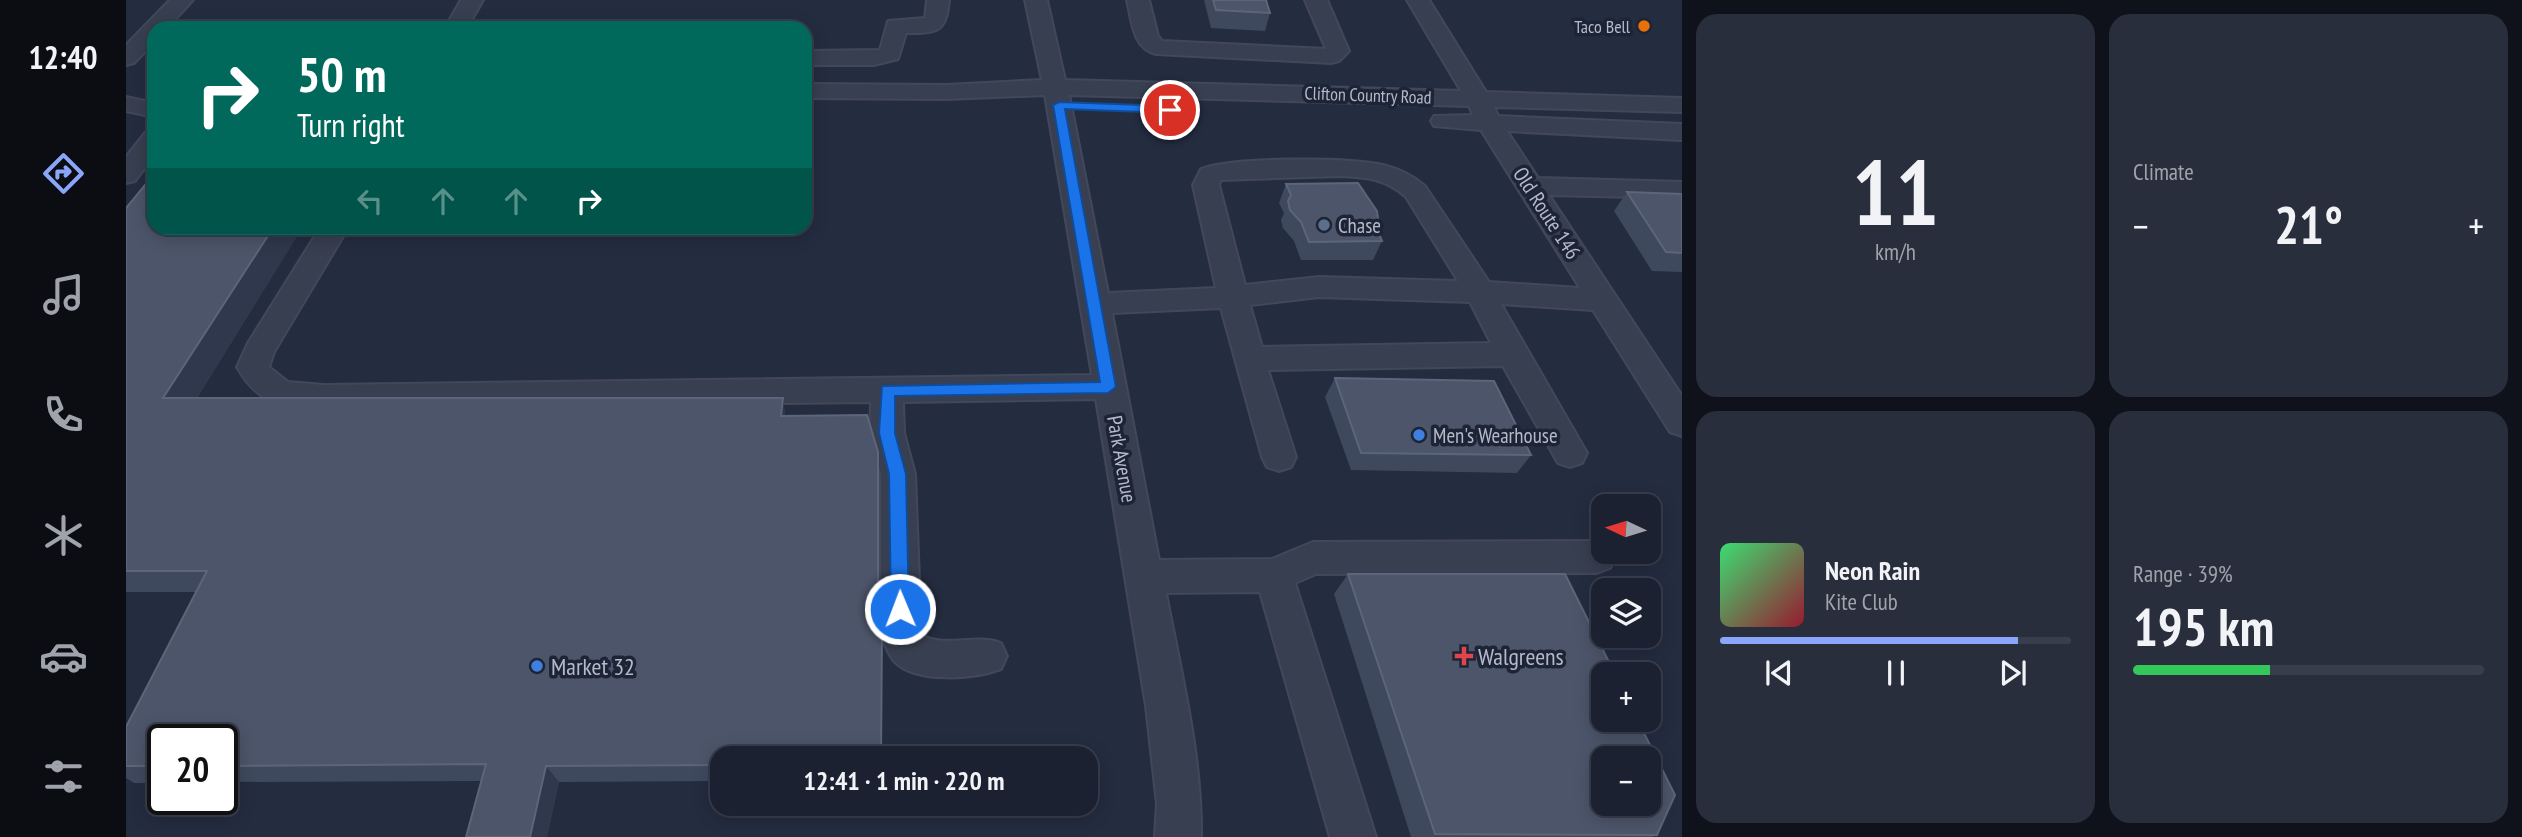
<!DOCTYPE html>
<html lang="en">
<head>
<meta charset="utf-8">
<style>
	:root { --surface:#1b2130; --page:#282e3c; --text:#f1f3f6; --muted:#a0a3ab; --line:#393e4c; --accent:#8aa6fa }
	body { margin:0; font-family:"PT Sans Narrow",sans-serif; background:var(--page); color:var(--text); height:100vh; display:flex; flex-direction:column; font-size:26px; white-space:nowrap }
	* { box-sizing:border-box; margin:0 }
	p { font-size:23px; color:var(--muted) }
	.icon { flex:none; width:38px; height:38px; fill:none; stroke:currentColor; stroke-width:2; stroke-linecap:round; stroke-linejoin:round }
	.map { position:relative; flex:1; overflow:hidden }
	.side { display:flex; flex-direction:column; gap:14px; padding:14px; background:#0f121a; width:840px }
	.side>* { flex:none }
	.hud { position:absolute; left:21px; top:21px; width:665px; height:214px; border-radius:21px; box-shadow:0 4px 18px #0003,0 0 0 2px var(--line); background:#00695c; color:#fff; overflow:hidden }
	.needle { width:46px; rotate:274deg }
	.buttons { position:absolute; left:1465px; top:494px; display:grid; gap:14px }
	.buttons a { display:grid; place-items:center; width:70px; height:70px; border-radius:14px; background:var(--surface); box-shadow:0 4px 18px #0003,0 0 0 2px var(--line); font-size:35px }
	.speed { position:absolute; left:21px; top:724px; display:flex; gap:14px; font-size:35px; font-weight:700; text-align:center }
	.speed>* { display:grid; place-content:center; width:91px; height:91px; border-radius:50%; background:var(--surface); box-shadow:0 4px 18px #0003,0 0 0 2px var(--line); line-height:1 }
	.speed .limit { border:4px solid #111; border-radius:10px; background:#fff; color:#111 }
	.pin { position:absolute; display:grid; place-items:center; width:60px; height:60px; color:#fff; margin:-30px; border:4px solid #fff; border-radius:50%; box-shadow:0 2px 7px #0007 }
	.me { position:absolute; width:77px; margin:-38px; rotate:359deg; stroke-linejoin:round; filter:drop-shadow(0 0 5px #0008) }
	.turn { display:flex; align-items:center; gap:24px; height:147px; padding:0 35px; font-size:32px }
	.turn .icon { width:91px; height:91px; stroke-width:2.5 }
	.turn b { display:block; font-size:49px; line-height:60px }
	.lanes { display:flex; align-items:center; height:66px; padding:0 35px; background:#0003; justify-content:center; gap:35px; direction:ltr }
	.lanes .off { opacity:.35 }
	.big { font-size:52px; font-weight:600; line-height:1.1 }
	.side .widget { flex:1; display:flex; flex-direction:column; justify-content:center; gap:10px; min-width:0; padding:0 24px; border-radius:21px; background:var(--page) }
	.side .dial { align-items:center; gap:0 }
	.dial b { font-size:91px; line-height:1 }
	.song { display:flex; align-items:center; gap:21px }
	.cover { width:84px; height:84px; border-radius:10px; background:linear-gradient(135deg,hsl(140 70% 55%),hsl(350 70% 35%)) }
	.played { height:7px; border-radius:4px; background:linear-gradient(90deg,var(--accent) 85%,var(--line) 85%) }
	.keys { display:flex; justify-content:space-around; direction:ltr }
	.heat { display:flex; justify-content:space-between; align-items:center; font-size:38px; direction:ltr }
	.charge { height:10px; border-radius:5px; background:linear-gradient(90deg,#34c759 39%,var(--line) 0) }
	.side .tiles { flex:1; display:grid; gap:14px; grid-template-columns:repeat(2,1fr) }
	.trip { position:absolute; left:584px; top:746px; width:388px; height:70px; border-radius:21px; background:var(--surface); box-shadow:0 4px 18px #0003,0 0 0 2px var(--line); font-weight:600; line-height:70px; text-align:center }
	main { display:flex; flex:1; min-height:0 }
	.tabs { display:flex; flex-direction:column; width:126px; justify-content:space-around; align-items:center; background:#0b0d13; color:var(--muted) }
	.tabs .icon { width:49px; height:49px }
	.tabs .on { color:var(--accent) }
	.tabs b { font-size:32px; color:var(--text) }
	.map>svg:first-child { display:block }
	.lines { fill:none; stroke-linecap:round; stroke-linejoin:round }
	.minor-casing { stroke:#424859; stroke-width:4 }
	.minor { fill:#383f50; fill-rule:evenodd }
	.wall { fill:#3f495e }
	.shaded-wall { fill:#2f384d }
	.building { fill:#4c556a; stroke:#5c6579; stroke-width:2; fill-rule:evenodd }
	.route { fill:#1a73e8; stroke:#114b97; stroke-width:2 }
	.food-dot { fill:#e8710a; stroke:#1d2435; stroke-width:2.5 }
	.service-dot { fill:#5c6f8a; stroke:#1d2435; stroke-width:2.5 }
	.shop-dot { fill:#3f7fe0; stroke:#1d2435; stroke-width:2.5 }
	.health-dot { fill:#e0444e; stroke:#1d2435; stroke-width:2.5 }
	.labels { text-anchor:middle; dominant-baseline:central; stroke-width:7; stroke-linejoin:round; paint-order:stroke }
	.far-poi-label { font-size:18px; fill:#b5baca; stroke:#1d2435; text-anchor:end }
	.far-street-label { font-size:18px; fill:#b5baca; stroke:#1d2435 }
	.street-label { font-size:21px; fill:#b5baca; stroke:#1d2435 }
	.poi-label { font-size:21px; fill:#b5baca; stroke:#1d2435; text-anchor:start }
	.near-poi-label { font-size:24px; fill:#b5baca; stroke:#1d2435; text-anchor:start }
</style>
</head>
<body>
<main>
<nav class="tabs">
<b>12:40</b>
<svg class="icon on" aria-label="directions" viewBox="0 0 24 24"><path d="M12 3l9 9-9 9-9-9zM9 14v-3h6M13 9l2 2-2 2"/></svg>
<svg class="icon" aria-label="music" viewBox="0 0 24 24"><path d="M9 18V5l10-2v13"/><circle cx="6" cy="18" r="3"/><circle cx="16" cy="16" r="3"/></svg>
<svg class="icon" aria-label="phone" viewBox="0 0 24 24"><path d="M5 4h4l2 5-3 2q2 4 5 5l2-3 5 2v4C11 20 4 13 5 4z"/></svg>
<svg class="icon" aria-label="climate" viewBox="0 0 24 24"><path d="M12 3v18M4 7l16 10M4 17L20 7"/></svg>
<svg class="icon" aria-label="car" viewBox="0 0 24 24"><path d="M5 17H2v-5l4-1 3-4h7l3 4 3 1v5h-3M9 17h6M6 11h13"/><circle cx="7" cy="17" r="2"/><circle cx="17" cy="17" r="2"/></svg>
<svg class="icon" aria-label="filters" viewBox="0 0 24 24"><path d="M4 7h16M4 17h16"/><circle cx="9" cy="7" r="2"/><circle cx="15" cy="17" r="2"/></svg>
</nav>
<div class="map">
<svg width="1556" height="837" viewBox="0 0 1556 837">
	<rect width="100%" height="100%" fill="#242c40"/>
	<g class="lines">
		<g class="minor-casing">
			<path id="minor" d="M44,0H67L41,28H28V42L8,63L0,65V45Z
				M335,0H357L345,21L383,23L386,28H319Z
				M801,0H823C820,33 811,33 780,33L772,59L748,65H679V51L754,50L762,21L799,18Z
				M899,0H921L939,80L1335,91L1281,0H1303L1360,92L1556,98V112L1368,107L1372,116L1556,124V140L1381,131L1412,178L1556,182V198L1423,195L1556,396V436L1544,432L1467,310L1375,304L1461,453L1456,463L1444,467L1432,463L1377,366L1142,370L1170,457L1165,467L1153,471L1141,467L1136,457L1095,308L986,313L1033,560L1146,559L1187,542L1471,541L1477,543V551H1487L1490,557L1484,568L1471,573L1190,574L1169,583L1250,837H1204L1134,592L1040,593C1055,673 1076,755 1075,837H1029L1031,804L1020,706L970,399L777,402L778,433L789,474L795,634C815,649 850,633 875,643L881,656L875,669C848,679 790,684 768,661C762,654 759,644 755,636V474L744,433L745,402L187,409C150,407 130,400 111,367L122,343L194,228H222L148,352L143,367L162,382L198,385L966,375L919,95L821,99L679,98V84L821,85L916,80ZM943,95L1343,106L1347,115L1308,116L1305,121L1308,126L1355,130L1454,288L1363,282L1299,186C1286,175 1273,169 1257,165C1222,157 1106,157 1075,169L1067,185L1090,288L982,293ZM1214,176C1240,177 1260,179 1280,197L1332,281L1193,277L1119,285L1093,185L1095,180ZM1193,297L1344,302L1365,343L1136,347L1124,305Z
				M1001,0H1023L1032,36L1036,41L1200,49L1179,0H1201L1223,51L1213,61L1205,63L1030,54C1006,48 1006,20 1001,0Z
				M0,97L28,103V117L0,111Z
				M28,130V155L9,181L0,183V157L19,133Z"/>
		</g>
		<use href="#minor" class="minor"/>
	</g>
	<path class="wall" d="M1078,0H1140L1144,13L1139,31L1085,28Z
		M1160,184L1249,225L1256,241L1247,260H1175L1168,241L1157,228L1155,220L1158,213L1153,203Z
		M1501,192L1556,194V272L1526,271L1488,211Z
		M0,208L28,228H176L71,398H657L659,416L752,452V618L756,627L757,646L597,758V781L433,782L421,837H340L355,781L96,782V740H37V783H8L0,778V727L71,592H0Z
		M1209,378L1405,455L1391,473L1225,470L1199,397Z
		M1222,574L1531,835L1527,837H1285L1208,594Z"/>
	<path class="shaded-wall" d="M147,228H176L57,420L37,398Z
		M657,398L660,421L655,416Z
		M756,627V758H755Z
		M420,766L433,782L421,837H404Z"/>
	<path class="building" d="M1087,0H1140L1144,13L1090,10Z
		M279,23L276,28H105L109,24Z
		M28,174V228H147L37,398H657L655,416L741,415L752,452V616L756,627L755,758H597V765L420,766L404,837H340L360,764L96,766V740H37V766H0V727L81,571H0V208Z
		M1232,183L1251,211L1252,218L1249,224L1256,241L1183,242L1175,222L1164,210L1162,201L1165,195L1160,184Z
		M1501,192L1556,194V253L1540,252Z
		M1209,378L1368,381L1405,455L1235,453Z
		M1222,574H1439L1489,674H1477V719H1511L1549,795L1531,835L1309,834ZM1477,758H1522V803H1477Z"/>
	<path class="route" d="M933,102L1044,106L1050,110L1044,113L939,109L990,387L982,393L769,396V433L780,474L783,609L781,615L774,617L767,615L765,609L763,474L753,433L756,386L974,382L927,105Z"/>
	<circle class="food-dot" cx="1518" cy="26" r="7"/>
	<circle class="service-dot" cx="1198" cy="225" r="7"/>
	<g class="shop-dot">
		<circle cx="1293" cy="435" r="7"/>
		<circle cx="411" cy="666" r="7"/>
	</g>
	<path class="health-dot" d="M1334.5 645.5h7v7h7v7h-7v7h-7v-7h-7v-7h7z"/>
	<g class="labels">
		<g class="far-poi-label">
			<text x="1504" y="26">Taco Bell</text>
		</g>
		<g class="far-street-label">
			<text transform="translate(1242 95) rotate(2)">Clifton Country Road</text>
		</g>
		<g class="street-label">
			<text transform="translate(1421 213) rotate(57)">Old Route 146</text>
			<text transform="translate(996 459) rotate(80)">Park Avenue</text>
		</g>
		<g class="poi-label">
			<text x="1212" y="225">Chase</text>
			<text x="1307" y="435">Men's Wearhouse</text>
		</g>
		<g class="near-poi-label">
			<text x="1352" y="656">Walgreens</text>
			<text x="425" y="666">Market 32</text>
		</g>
	</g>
</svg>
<div class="buttons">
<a><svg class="needle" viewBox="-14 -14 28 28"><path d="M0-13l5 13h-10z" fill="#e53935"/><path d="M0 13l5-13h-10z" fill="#a0a3ab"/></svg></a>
<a><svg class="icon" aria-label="layers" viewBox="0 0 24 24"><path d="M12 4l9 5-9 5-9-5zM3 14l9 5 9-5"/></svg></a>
<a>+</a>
<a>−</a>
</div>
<div class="speed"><div class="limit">20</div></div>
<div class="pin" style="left:1044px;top:110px;background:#d93025"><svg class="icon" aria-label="arrive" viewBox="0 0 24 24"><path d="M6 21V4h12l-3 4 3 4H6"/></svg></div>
<svg class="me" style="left:774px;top:609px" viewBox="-20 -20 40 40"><circle r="17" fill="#1a73e8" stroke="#fff" stroke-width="3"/><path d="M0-11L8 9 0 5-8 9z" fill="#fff"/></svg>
<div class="trip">12:41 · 1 min · 220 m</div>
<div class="hud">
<div class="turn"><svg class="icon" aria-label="right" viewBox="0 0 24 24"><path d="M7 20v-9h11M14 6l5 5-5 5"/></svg><div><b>50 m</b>Turn right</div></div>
<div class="lanes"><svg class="icon off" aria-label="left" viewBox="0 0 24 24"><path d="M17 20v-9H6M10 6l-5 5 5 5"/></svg><svg class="icon off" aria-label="ahead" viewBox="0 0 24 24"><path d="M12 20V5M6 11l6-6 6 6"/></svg><svg class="icon off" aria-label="ahead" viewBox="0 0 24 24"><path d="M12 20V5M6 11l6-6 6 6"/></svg><svg class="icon" aria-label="right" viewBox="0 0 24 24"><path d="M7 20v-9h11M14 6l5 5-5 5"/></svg></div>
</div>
</div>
<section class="side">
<div class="tiles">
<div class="widget dial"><b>11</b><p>km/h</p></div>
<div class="widget"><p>Climate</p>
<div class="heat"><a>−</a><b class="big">21°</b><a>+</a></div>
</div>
<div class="widget">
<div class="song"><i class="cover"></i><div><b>Neon Rain</b><p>Kite Club</p></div></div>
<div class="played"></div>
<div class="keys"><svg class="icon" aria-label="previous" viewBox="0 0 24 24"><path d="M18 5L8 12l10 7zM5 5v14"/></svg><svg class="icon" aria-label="pause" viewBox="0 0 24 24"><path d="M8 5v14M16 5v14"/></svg><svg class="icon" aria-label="next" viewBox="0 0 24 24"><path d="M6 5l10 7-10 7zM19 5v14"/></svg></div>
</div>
<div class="widget"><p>Range · 39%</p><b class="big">195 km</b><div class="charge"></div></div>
</div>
</section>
</main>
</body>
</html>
